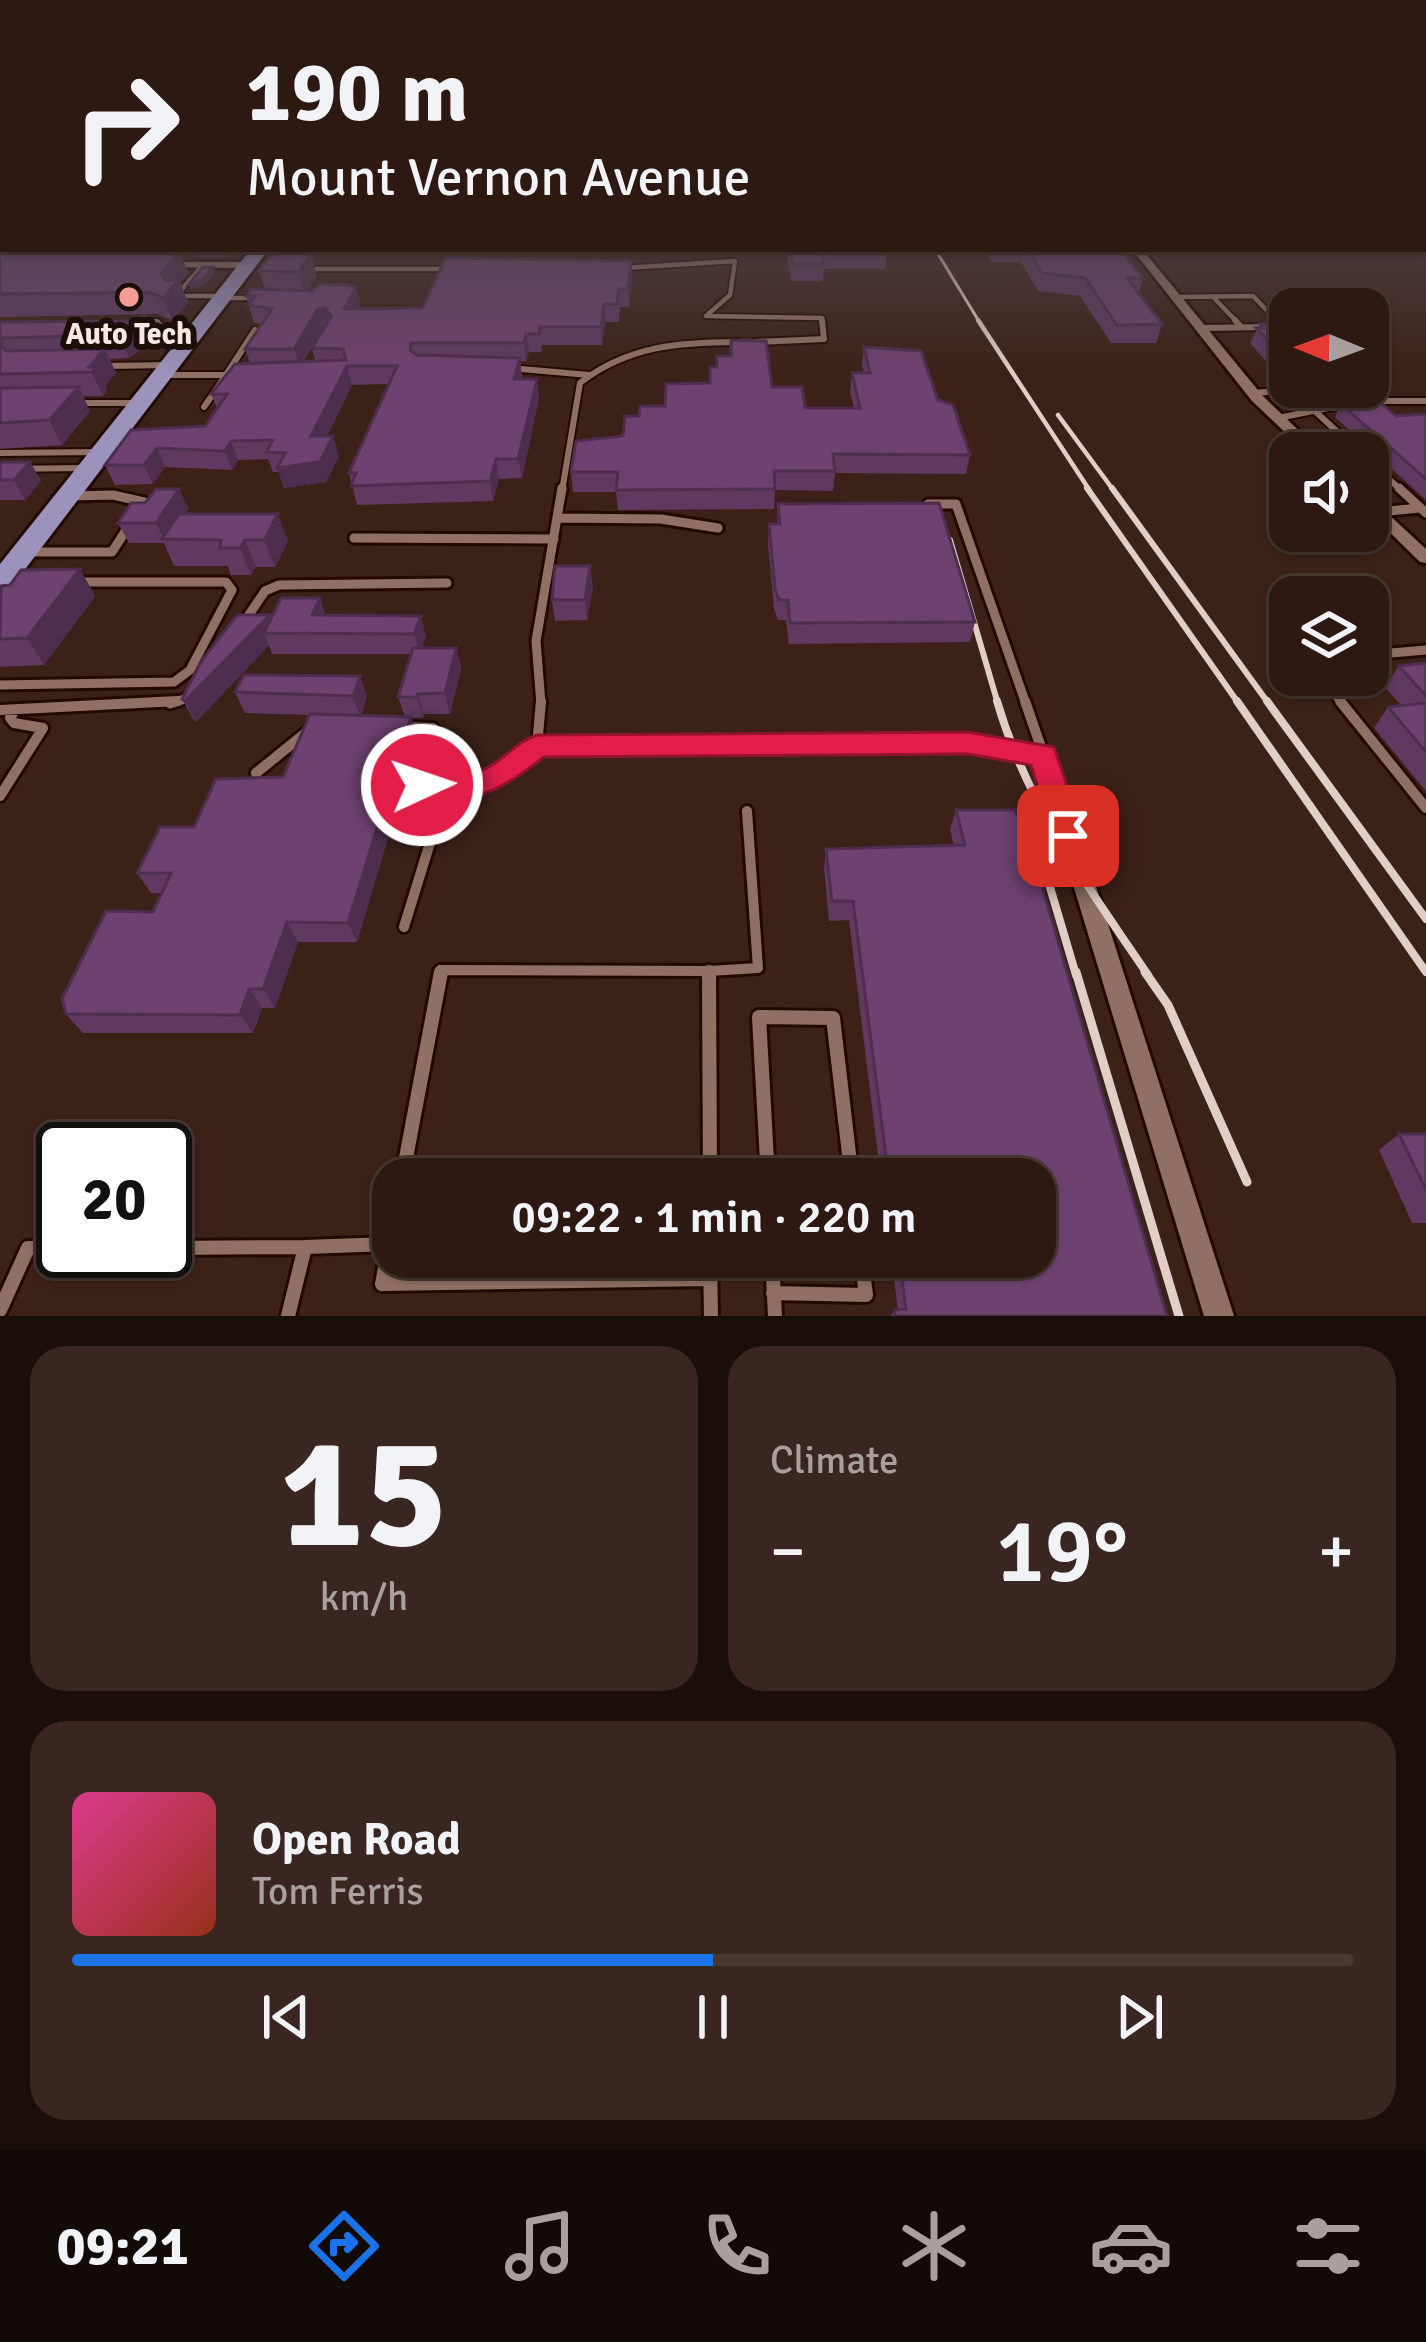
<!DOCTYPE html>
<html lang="en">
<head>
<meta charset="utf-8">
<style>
	:root { --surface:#2d1912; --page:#392620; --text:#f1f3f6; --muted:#a7a09f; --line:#483832; --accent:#1a73e8 }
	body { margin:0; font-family:Signika,sans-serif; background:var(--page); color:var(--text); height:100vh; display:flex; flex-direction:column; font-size:45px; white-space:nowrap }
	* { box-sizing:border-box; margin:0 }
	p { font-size:39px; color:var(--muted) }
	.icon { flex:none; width:66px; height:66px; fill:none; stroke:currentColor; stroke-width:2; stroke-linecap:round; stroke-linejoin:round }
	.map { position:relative; height:1316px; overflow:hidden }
	.details { display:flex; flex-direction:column; gap:30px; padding:30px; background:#190e0a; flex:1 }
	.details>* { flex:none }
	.banner { position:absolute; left:0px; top:0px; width:1428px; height:252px; box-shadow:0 3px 9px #0004,0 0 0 3px var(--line); background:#2d1912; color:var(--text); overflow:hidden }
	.needle { width:78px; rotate:271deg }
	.fabs { position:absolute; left:1269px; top:288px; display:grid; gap:24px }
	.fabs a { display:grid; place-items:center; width:120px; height:120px; border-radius:24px; background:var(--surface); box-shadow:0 3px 9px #0004,0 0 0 3px var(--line); font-size:60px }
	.speed { position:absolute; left:36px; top:1122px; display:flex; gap:24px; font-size:60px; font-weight:700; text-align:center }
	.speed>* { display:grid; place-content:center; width:156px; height:156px; border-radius:50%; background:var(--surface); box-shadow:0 3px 9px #0004,0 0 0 3px var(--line); line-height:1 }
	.speed .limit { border:6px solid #111; border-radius:18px; background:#fff; color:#111 }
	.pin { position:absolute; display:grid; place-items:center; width:102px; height:102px; color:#fff; margin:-51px; border-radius:24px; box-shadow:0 6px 18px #0006 }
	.me { position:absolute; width:132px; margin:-66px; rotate:87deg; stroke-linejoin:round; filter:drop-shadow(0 0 9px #0008) }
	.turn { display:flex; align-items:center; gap:42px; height:252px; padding:0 48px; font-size:54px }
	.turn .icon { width:156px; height:156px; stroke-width:2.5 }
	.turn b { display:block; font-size:84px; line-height:102px }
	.big { font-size:90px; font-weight:600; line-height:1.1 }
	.details .card { flex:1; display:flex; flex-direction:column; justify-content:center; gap:18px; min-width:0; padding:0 42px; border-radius:36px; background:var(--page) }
	.details .dial { align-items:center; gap:0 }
	.dial b { font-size:156px; line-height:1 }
	.song { display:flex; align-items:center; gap:36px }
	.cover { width:144px; height:144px; border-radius:18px; background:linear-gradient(135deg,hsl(330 70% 55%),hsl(10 70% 35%)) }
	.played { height:12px; border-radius:6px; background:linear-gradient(90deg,var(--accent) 50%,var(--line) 50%) }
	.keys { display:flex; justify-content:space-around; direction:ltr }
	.heat { display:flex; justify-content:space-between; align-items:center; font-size:66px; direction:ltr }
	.details .tiles { flex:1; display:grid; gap:30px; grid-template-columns:1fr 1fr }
	.card:last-child { grid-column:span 2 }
	.trip { position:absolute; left:372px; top:1158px; width:684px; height:120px; border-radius:36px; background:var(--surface); box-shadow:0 3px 9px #0004,0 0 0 3px var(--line); font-weight:600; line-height:120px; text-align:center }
	.menu { display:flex; height:192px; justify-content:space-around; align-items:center; background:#120a07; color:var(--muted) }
	.menu .icon { width:84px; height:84px }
	.menu .current { color:var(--accent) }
	.menu b { font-size:54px; color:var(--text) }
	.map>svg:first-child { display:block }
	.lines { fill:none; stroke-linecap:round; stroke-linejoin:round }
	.service-far4-casing { stroke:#220a03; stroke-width:8 }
	.service-far3-casing { stroke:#220a03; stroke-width:10 }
	.service-far2-casing { stroke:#220a03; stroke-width:15 }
	.service-far1-casing { stroke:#220a03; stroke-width:16 }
	.service-casing { stroke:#220a03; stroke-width:20 }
	.minor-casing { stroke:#220a03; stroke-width:6 }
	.primary-casing { stroke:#220a03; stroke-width:6 }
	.service-far4 { stroke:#907064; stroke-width:4.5 }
	.service-far3 { stroke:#907064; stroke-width:6 }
	.service-far2 { stroke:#907064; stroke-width:9 }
	.service-far1 { stroke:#907064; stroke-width:10 }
	.service { stroke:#907064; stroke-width:14 }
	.minor { fill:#907064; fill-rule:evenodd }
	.primary { fill:#9c93bc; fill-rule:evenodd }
	.rail-far4 { stroke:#e2cec8; stroke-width:3 }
	.rail-far3 { stroke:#e2cec8; stroke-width:4.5 }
	.rail-far2 { stroke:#e2cec8; stroke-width:6 }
	.rail-far1 { stroke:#e2cec8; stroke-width:8 }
	.rail { stroke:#e2cec8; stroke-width:9 }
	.wall { fill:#5f3960; fill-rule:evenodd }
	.shaded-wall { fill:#4d2e4e }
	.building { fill:#6e4270; stroke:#4d2e4e; stroke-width:3 }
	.route { fill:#e11d48; stroke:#92132f; stroke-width:3 }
	.poi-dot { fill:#f59c95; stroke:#1b0f0a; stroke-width:4.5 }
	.labels { text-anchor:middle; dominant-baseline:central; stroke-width:12; stroke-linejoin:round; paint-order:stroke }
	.far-poi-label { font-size:30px; font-weight:bold; fill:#fae7e1; stroke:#1b0f0a }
</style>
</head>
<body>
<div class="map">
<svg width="1426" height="1316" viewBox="0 0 1426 1316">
	<rect width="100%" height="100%" fill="#3c2118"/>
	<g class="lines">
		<g class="service-far4-casing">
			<path id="service-far4" d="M203,265L176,296H223
				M624,268L735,261L730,295L706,316L822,318L823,323
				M306,269H451
				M1176,297L1253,296L1279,323
				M1213,297L1238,323
				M222,298H259
				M141,322L158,323"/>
		</g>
		<g class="service-far3-casing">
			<path id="service-far3" d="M1235,320L1241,327
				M1276,320L1282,327
				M141,322H157L162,328H198
				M1201,328L1268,327
				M755,342L824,339L822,320
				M103,366L170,365
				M510,368L589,375
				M162,375H226L255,330
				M1253,393L1324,387
				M80,403H140
				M204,407L226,375H238
				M1316,412L1360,453
				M1278,418L1363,401H1426
				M0,453L97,452
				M1368,460L1402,491
				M0,469L84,468
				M562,491L580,383C627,346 680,342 738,342"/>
		</g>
		<g class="service-far2-casing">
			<path id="service-far2" d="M1399,488L1426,513
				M69,496L113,495L144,502L139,510
				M928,504H956L1026,704
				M1378,512L1420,508
				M557,518L661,519L718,528
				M354,538L554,539
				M30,552H112L130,524
				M242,625L265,591L279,585L447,583
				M1368,655L1426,650
				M1319,675L1343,704
				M0,685L174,682L190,670L232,590L226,582H76
				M170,704L190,697
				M541,704L536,641L562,488"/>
		</g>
		<g class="service-far1-casing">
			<path id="service-far1" d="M1340,701L1426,808
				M0,710L178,701
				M407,727L433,728L422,785C469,792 501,773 537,746L968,743L1044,756L1025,701
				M537,746L541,701
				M256,773L308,731
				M0,796L43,728L14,723L10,718L15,710
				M404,927L446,791
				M709,971L758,968L747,811
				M440,975L441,970L709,971V975"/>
		</g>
		<g class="service-casing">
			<path id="service" d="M709,972L710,1179
				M402,1179L441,972
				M768,1179L759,1017L833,1018L852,1179
				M393,1225L382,1284L710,1279
				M165,1248L305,1247
				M710,1257L711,1316
				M772,1257L775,1316
				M773,1293L866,1295L861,1257
				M0,1310L28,1248H63
				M288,1316L305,1247L390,1244"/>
		</g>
		<g class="minor-casing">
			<path id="minor" d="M1132,249H1142L1262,395L1322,453H1307L1252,401Z
				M163,262H248L253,265L248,268L159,267V263Z
				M1368,498L1373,500L1426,549V563L1420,562L1368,511Z
				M1044,748L1051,751L1054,756L1234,1316H1204L1034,756L1037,751Z"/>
		</g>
		<g class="primary-casing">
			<path id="primary" d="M251,249H269L10,589L0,592V564Z"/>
		</g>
		<use href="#service-far4" class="service-far4"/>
		<use href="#service-far3" class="service-far3"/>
		<use href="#service-far2" class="service-far2"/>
		<use href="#service-far1" class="service-far1"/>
		<use href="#service" class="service"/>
		<use href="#minor" class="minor"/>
		<use href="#primary" class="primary"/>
		<path class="rail-far4" d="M935,249L980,323"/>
		<path class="rail-far3" d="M978,320L1090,491
			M1058,415L1114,491"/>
		<path class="rail-far2" d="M1087,488L1239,704
			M1112,488L1269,704
			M950,540L998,704"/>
		<path class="rail-far1" d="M997,701C1028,807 1087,885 1148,975
			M1237,701L1426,972
			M1267,701L1426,919
			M1039,850L1076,975"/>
		<path class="rail" d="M1076,972L1179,1316
			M1145,972L1168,1005L1247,1182"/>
	</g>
	<path class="wall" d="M0,190H3V249H143L141,251L188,272L180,282L188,303L172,320L157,314L0,317Z
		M190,249H235L228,257H193Z
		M786,249H886L887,253L885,269H824L823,281H791Z
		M984,249H1127L1125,255L1143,278L1139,293L1162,324L1156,343H1111L1080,296L1038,291L1021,262H991Z
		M272,254L317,276L307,291L361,305L359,309L423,308L631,261L632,278L629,307H620L619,322H605L602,345H542L541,352H529L526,361H520L522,379L539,398L522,478L499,479L493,501L357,505L349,473L388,384L352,385L327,436L339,456L326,482L284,488L279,472H273L268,459L238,460L232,470L165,467L153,484L115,485L105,465L205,426L217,408L211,394L250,363L245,349L262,324L254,323L246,296L265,289L259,271ZM325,327L312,348L315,361L303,362Z
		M0,322L156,339L129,358L109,359L116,373L105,386L107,391L103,396H83L90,411L62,445L0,449Z
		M1260,324H1290V382L1285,383L1250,343Z
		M731,340L772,387L805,408H854L850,392L852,373H864L862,365L864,347L938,400L970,455L966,474L835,473L833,491L775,490L774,509L618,510L616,492H573L571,472L623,436L639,416L710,383L717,367L730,356Z
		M1341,404L1396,416L1426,415V500L1335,417Z
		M30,462L41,481L25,500H0V465Z
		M179,489L188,509L185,514L288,541L275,567H256L251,575H231L228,566H174L164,543H129L118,523L145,503Z
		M778,504L975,622L970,642L789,644L786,620H778L774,609L768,544L769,524H777Z
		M80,569L95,596L44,665L0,667V587Z
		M593,586L587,620L555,621L552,600Z
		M326,615L426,636L422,648H456L461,668L450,714H424L423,718H411L418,737L357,942H298L275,1008H262L253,1033H83L66,1014L153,912L162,893H151L137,873L194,827L283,777L310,715L245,713L235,692L367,696L361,716L405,717L398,697L411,654H272L269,645L196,722L193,719L182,699L271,618Z
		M1426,663V791L1374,728L1388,707L1402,706L1385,687L1399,666Z
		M956,810L1167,1316H891L894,1310H898L891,1257H1035V1179H881L849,920L829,921L824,869L826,849L954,845L950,830Z
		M1399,1134H1426V1223H1412L1379,1150Z"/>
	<path class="shaded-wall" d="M179,251L188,272L180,282L188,303L172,320L163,298L161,274Z
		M311,253L317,276L305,295L298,272Z
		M631,261L632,278L629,307L628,289Z
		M213,267L215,272L205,285L191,289L189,284Z
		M356,288L361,305L349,326L344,309Z
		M604,304L605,322L602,345L601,327Z
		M325,307L330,325L323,328L300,367L294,349L317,310Z
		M146,316L156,339L129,358L119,335Z
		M526,334L529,352L526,361L524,343Z
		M105,349L116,373L105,386L107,391L103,396L89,367Z
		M520,358L522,376L517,398L514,379Z
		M347,366L352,385L317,456L311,436Z
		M537,379L539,398L522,478L518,459Z
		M79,387L90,411L62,445L49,420Z
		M333,436L339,456L326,482L284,488L277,468Z
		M231,441L238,460L232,470L225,451Z
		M157,448L165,467L153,484L144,465Z
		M496,459L499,479L493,501L490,481Z
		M30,462L41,481L25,500L14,480Z
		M179,489L188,509L168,539H164L156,523Z
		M278,514L288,541L275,567L264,540Z
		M245,540L256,567L251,575L240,548Z
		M590,566L593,586L587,620L585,600Z
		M80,569L95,596L44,665L27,638Z
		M320,598L327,619L320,636L312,615Z
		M270,615L277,633H264L269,645L196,722L185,701Z
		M421,616L426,636L420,654L414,634Z
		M456,648L461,668L450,714L445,693Z
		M360,676L367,696L360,716L353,696Z
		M418,694L424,714L423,718L417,697Z
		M411,717L418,737L357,942L348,923Z
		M287,922L298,942L275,1008L263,989Z
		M249,989L262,1008L253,1033L240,1015Z"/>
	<path class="building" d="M0,190H3V237H0Z
		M790,249H886L887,253H822L824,264H792Z
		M1028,249H1120L1143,278H1127L1162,324L1117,325L1085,278L1042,273Z
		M0,251H179L161,274L165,280H179L163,298L148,292L0,294Z
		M311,253L298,272L259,271L272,254Z
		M445,258L631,261L628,289H619L617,304H604L601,327H540L539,334H526L524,343H411L410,350L417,355L520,358L514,379H537L518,459H496L490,481L351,486L356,473H349L397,366H347L311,436H333L320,462L277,468L285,453L266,452L273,440L231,441L225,451L157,448L144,465H105L131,430L205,426L227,394H211L235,364L346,360L343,349L312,348L331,317L325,307L317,310L294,349H245L272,309L248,305L255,296H246L251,289L312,291L319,284L349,285L356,288L344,309L423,308Z
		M203,267H213L203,279L189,284Z
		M146,316L119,335L3,338L1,346L6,351L105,349L89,367H96L92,372L0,374V322L130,321Z
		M1260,324H1290V364L1256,328H1263Z
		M731,340L766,341L772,387H802L805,408H860L852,373H870L864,347L921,351L938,400L953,405L970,455L833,454L835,471H774L775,489L616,490L618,472H571L576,441L623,436L625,416H639L640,406H665L666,384L710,383V367H717V356H731Z
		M79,387L49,420L0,423V388Z
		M1379,401L1396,416L1424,414L1426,415V479L1341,404Z
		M3,462H30L14,480H0V465Z
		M156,489H179L156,523H118L131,503H145Z
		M939,503L975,622L790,623L788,600H779L775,589L769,524H780L778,504Z
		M179,514H278L264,540H245L240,548H220L221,540L162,539Z
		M555,566H590L585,600H552Z
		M80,569L27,638L0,639L1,586L10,585L21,570Z
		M281,598H320L312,615L421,616L414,634L264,633Z
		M237,615H270L185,701L182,699L202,660Z
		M413,648H456L445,693L418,694L417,697H398Z
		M1426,663V696L1399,666Z
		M244,675L360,676L353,696L235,692Z
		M1426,703V752L1388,707Z
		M310,714L411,717L348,923L287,922L263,989H249L240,1015L66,1014L62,999L106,911L153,912L171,873H137L160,827H194L216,779L283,777Z
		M956,810H1015L1030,845L1167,1316H895L894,1310L906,1309L899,1257H1035V1179H889L853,901H832L826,849L965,845Z
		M1399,1134H1426V1190Z"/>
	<linearGradient id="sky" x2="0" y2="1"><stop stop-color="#21120d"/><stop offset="0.51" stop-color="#504348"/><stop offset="1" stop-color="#504348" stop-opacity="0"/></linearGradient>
	<rect width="1426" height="374" fill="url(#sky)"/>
	<path class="route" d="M968,732L1054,747L1084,836L1080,846L1068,850L1057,846L1031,765L968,754L544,757C503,790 463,811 411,794L406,785L411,777C430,770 453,778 479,771C501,764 515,742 537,735Z"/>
	<circle class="poi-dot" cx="129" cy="297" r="12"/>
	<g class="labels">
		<g class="far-poi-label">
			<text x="129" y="334">Auto Tech</text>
		</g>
	</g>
</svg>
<div class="fabs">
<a><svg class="needle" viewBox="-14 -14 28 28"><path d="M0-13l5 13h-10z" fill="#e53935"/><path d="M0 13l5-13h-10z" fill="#a7a09f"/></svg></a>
<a><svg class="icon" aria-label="sound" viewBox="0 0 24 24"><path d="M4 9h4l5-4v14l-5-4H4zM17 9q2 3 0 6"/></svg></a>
<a><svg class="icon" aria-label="layers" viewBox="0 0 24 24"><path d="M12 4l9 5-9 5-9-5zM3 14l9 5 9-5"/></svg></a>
</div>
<div class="speed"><div class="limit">20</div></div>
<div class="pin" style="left:1068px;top:836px;background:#d93025"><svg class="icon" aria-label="arrive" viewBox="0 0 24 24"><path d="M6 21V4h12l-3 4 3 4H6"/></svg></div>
<svg class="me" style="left:422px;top:785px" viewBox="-20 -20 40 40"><circle r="17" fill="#e11d48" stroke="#fff" stroke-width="3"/><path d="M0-11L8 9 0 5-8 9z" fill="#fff"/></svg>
<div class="trip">09:22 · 1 min · 220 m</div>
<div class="banner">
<div class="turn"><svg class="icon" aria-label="right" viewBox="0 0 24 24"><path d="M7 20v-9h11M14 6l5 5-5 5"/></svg><div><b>190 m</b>Mount Vernon Avenue</div></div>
</div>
</div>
<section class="details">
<div class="tiles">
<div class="card dial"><b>15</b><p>km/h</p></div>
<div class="card"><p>Climate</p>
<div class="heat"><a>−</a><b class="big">19°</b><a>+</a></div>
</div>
<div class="card">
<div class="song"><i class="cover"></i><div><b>Open Road</b><p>Tom Ferris</p></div></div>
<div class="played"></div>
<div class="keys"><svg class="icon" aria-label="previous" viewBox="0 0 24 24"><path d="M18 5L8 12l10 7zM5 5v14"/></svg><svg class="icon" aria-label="pause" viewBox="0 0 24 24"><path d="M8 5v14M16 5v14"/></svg><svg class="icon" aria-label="next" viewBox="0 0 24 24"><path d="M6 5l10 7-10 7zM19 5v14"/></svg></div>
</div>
</div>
</section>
<nav class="menu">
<b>09:21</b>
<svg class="icon current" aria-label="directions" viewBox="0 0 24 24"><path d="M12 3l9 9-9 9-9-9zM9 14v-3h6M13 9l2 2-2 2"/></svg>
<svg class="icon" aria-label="music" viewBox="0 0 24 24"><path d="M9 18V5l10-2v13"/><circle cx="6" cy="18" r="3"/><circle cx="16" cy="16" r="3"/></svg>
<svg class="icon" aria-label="phone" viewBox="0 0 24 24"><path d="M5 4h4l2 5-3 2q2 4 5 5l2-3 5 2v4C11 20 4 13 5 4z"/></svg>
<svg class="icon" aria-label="climate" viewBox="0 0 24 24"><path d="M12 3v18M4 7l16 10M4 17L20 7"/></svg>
<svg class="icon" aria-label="car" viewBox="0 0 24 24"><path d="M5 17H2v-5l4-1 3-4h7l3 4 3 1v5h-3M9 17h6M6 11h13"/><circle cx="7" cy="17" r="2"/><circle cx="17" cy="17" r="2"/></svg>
<svg class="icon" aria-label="filters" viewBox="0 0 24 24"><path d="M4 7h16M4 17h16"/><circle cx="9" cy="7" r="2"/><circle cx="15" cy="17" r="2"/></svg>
</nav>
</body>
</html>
